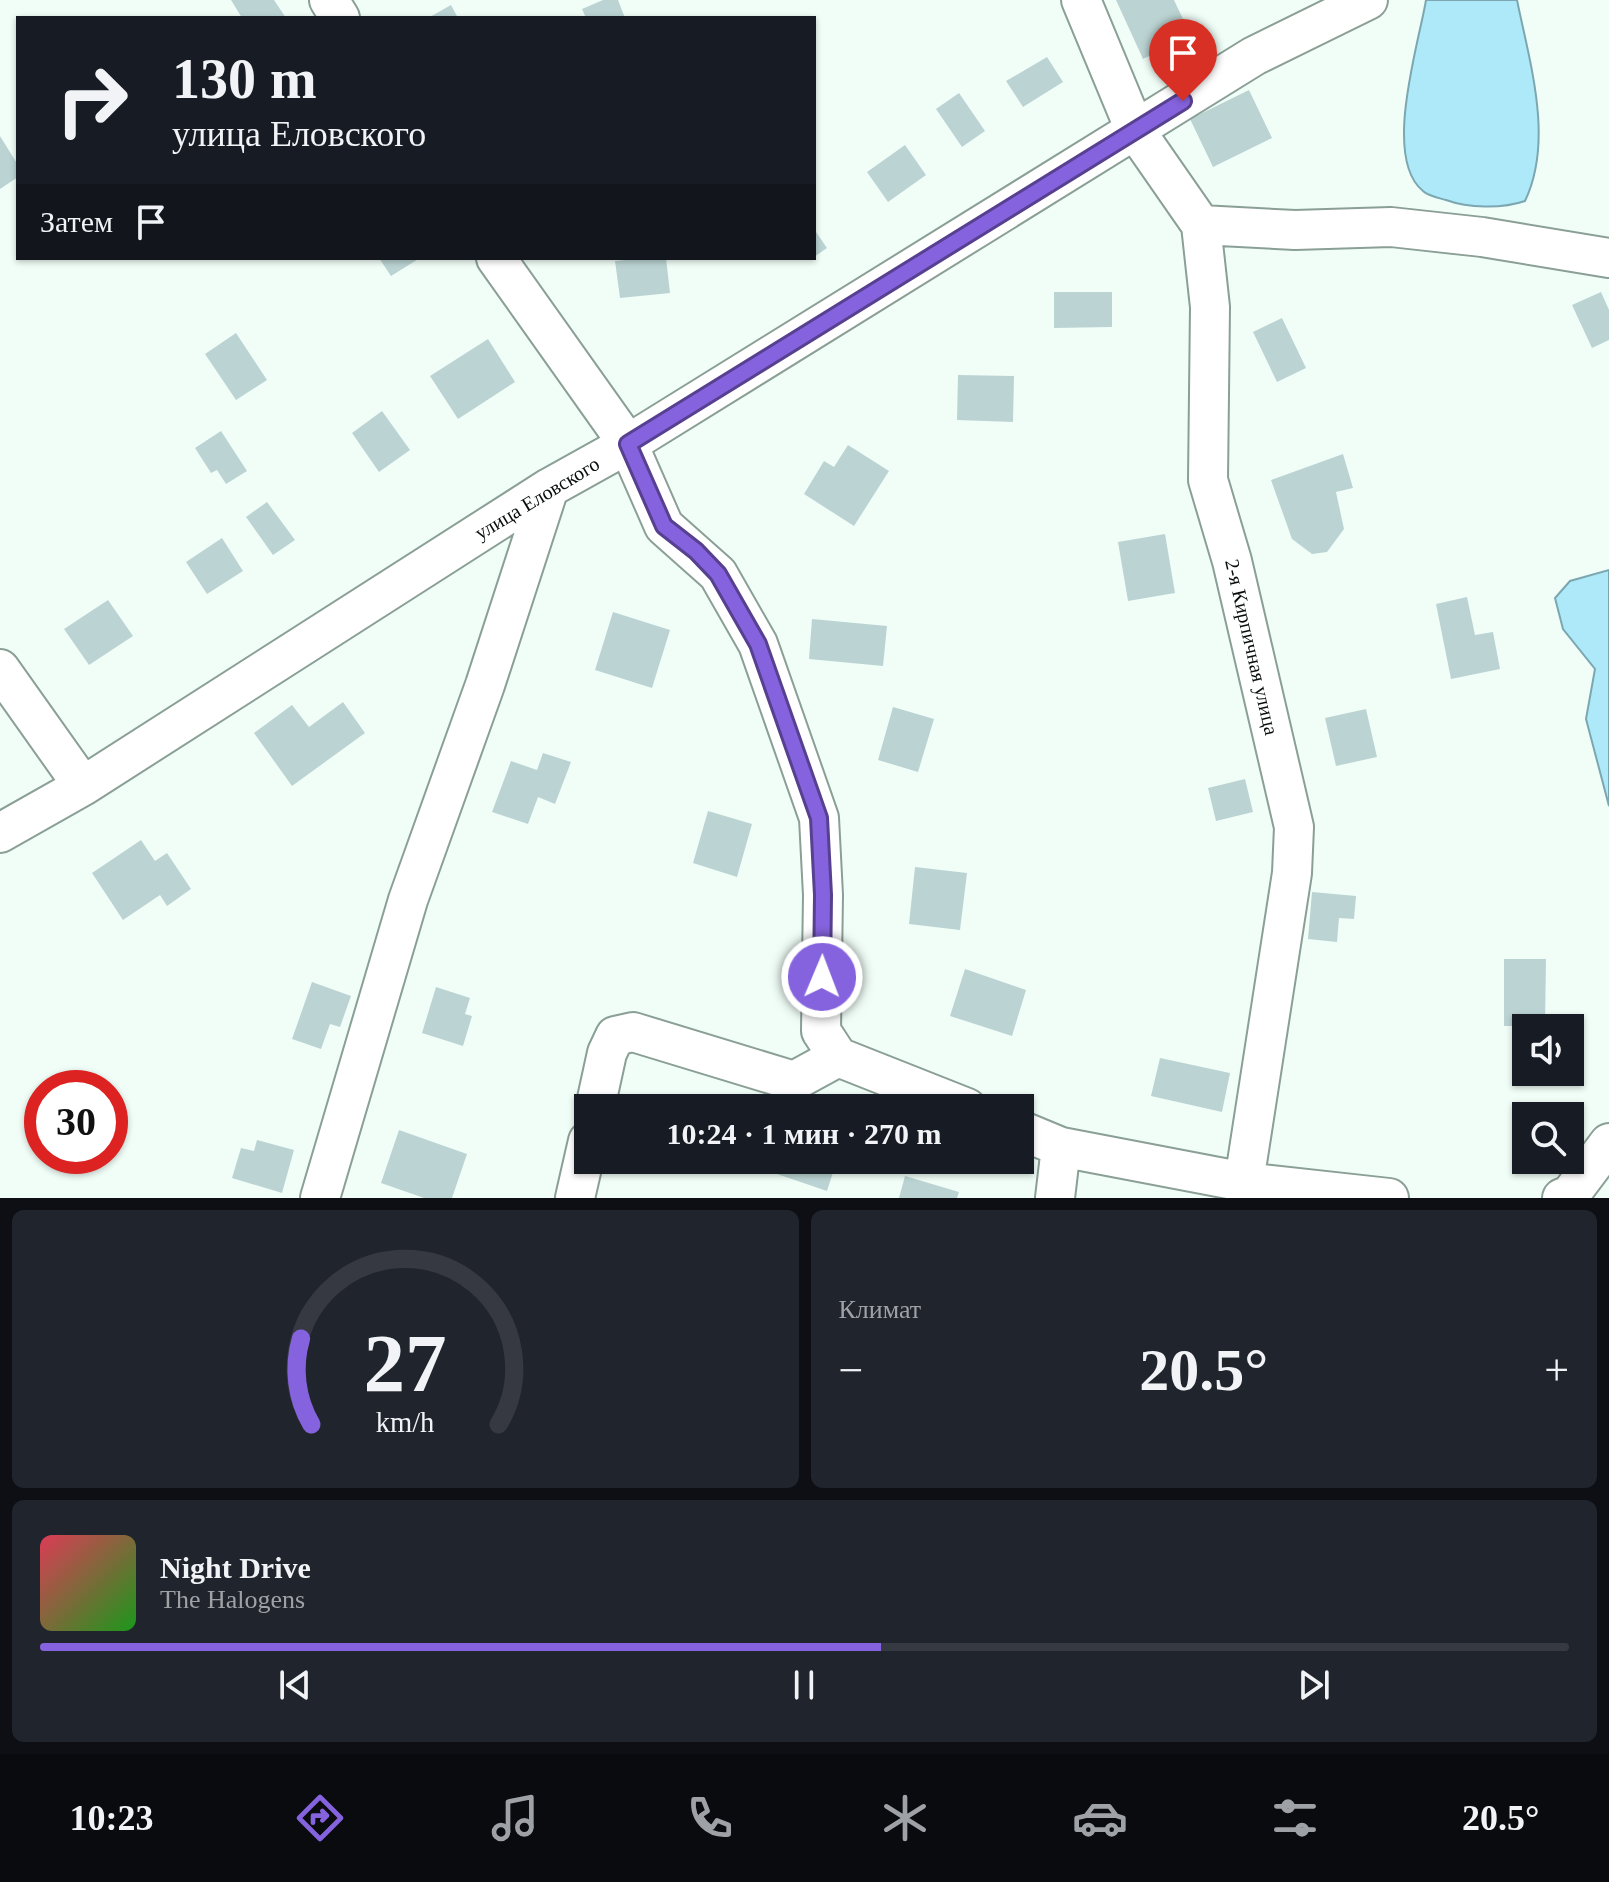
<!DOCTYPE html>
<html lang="ru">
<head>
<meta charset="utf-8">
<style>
	:root { --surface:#171b24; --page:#20242c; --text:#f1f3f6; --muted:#9ea1a6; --line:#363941; --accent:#8663de }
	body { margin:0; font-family:Georgia,serif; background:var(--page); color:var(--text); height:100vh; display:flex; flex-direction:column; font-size:30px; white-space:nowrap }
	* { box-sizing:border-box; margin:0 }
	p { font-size:26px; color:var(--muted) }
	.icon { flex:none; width:44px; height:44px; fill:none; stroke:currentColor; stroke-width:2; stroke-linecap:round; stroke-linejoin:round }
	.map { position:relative; height:1198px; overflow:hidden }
	.details { display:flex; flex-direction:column; gap:12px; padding:12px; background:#0d0f14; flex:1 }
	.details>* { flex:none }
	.hud { position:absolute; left:16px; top:16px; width:800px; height:244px; border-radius:0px; box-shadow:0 2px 6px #0004; background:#171b24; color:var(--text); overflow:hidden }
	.tools { position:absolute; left:1512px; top:1014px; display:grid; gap:16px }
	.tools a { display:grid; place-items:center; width:72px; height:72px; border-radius:0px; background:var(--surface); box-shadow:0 2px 6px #0004; font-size:40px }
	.speed { position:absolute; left:24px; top:1070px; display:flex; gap:16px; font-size:40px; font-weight:700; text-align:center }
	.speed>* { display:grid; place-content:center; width:104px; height:104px; border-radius:50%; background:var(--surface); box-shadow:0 2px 6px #0004; line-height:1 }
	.speed .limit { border:12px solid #d22; background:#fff; color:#111 }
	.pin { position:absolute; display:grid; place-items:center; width:68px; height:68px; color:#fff; margin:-82px -34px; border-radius:50% 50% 50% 0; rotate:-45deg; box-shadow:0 0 8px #0007 }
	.pin .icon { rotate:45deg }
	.me { position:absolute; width:88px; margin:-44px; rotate:1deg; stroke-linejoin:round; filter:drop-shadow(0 0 6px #0008) }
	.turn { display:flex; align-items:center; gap:28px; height:168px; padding:0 24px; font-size:36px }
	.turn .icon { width:104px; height:104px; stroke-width:2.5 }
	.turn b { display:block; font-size:56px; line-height:68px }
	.then { display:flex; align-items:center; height:76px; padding:0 24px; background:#0003; gap:16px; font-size:30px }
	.big { font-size:60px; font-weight:700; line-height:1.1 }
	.details .tile { flex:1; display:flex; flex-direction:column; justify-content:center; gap:12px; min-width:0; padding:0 28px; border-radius:12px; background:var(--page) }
	.details .dial { align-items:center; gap:0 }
	.dial svg { height:208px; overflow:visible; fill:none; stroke:var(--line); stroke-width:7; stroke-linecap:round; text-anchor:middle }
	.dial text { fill:var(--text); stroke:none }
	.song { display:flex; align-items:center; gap:24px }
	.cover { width:96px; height:96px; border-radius:12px; background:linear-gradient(135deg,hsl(350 70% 55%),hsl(120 70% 35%)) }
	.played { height:8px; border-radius:4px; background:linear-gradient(90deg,var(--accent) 55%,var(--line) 55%) }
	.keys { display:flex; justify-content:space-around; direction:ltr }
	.heat { display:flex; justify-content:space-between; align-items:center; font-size:44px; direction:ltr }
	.details .tiles { flex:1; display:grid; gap:12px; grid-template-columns:1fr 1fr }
	.tile:last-child { grid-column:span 2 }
	.trip { position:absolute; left:574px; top:1094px; width:460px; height:80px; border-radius:0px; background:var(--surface); box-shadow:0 2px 6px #0004; font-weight:700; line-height:80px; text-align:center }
	.dock { display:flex; height:128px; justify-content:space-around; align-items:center; background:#090b0e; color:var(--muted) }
	.dock .icon { width:56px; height:56px }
	.dock .on { color:var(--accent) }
	.dock b { font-size:36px; color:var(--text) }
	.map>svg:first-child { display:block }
	.water { fill:#aee9f9; stroke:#7ca7b1; stroke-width:2 }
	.building { fill:#bbd4d3 }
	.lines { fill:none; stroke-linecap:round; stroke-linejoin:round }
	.minor-casing { stroke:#8a9f95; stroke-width:42 }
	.minor { stroke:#fff; stroke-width:38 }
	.route-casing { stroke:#574090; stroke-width:20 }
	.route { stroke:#8663de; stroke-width:14 }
	.labels { text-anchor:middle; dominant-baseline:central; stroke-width:8; stroke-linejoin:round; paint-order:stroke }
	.street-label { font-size:20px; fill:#070e0a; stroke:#fff }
</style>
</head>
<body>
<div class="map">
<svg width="1609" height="1198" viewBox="0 0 1609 1198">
	<rect width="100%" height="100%" fill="#f1fef8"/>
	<path class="water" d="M1426,0H1517C1530,64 1554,140 1525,201C1502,209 1468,208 1446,200C1439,198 1428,196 1423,191C1382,158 1419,43 1426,0Z
		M1609,570V806L1586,719L1595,669L1563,629L1555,598L1570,581Z"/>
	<path class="building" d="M231,0H274L286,18H242Z
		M603,0H618L625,18H586L582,9Z
		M1116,0H1174L1183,19L1161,28L1170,46L1143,59Z
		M451,5L458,18H428Z
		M1047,57L1063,82L1023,107L1006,81Z
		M1249,90L1272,138L1213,167L1190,119Z
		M959,93L985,131L962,147L936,109Z
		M0,136L18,165V177L0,189Z
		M905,145L926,175L888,202L867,172Z
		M814,229L827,248L814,257Z
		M379,258H420L391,276Z
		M645,258H666L670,293L620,298L615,261Z
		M1054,292H1112V327L1054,328Z
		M1601,292L1609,310V340L1592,348L1572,305Z
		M1282,318L1306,368L1277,382L1253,332Z
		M236,333L267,380L236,400L205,354Z
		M488,339L515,382L458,419L430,376Z
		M958,375L1014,376L1013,422L957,420Z
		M382,411L410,450L379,472L352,433Z
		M221,431L247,471L226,484L217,470L211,473L195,448Z
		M848,445L889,471L854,526L804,494L824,461L834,467Z
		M1343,454L1353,488L1336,492L1344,529L1327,552L1312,554L1292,539L1271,480Z
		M267,502L295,540L273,555L246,517Z
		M1165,534L1175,593L1128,601L1118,542Z
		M222,538L243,571L207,594L186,562Z
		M1467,597L1475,635L1493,632L1500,669L1451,679L1436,604Z
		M108,600L133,636L89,665L64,629Z
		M613,612L670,630L652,688L595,670Z
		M812,619L887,626L883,666L809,659Z
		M343,702L365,733L292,786L254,733L292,705L309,727Z
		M893,707L934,719L918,772L878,760Z
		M1366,709L1377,757L1336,766L1325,718Z
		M543,753L571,762L555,804L538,797L528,824L492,812L511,761L537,770Z
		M1245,779L1253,812L1216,821L1208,788Z
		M708,811L752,824L737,877L693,863Z
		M141,840L155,861L167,853L191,889L167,906L160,895L123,920L92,873Z
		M915,867L967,873L960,930L909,924Z
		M1312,892L1356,896L1354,919L1339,918L1337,942L1308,939Z
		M1504,959H1546L1545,1026H1504Z
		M965,969L1026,990L1012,1036L950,1016Z
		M312,982L351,996L340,1027L330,1024L321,1049L292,1039Z
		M436,987L470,998L465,1014L472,1016L463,1046L422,1033Z
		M1160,1058L1230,1073L1222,1112L1151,1096Z
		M399,1130L467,1154L452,1198H424L381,1183Z
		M257,1140L294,1150L282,1193L232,1178L241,1148L254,1151Z
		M782,1160H837L827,1191L777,1174Z
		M905,1176L959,1192L957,1198H899Z"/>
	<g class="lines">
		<g class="minor-casing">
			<path id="minor" d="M329,0L340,18
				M1081,0L1135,130L1201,225L1210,307L1208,480L1232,561L1294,827L1292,873L1244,1182
				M1201,225L1295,230L1391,227L1482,237L1609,258
				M496,258L628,444L664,526L718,574L758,644L819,818L823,895L821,1031L838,1057L967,1108
				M0,669L83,786
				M0,833L83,786L549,488L628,444L1254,56L1368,0
				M595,1108L607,1053L615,1036L633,1032L794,1081L838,1057
				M1020,1130L1061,1147L1244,1182L1389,1198
				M320,1198L408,900L485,685L549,488
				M575,1198L588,1141
				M1055,1198L1061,1147
				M1562,1198L1570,1195L1609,1143"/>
		</g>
		<use href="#minor" class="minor"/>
	</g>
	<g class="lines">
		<g class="route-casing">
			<path id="route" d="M822,977L823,895L819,818L758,644L718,574L696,551L664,526L628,444L1183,101"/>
		</g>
		<use href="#route" class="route"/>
	</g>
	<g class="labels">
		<g class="street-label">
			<text transform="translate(537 498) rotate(-31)">улица Еловского</text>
			<text transform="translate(1252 647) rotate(77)">2-я Кирпичная улица</text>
		</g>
	</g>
</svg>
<div class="tools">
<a><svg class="icon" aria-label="sound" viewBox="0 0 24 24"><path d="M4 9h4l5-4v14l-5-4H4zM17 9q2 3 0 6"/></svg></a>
<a><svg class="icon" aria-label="search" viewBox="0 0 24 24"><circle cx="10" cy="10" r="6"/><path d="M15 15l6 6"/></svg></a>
</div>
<div class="speed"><div class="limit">30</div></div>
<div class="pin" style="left:1183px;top:101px;background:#d93025"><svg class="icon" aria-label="arrive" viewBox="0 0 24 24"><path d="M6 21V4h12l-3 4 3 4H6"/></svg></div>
<svg class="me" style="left:822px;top:977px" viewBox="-20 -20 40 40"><circle r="17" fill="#8663de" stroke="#fff" stroke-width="3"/><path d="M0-11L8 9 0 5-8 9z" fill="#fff"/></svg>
<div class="trip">10:24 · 1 мин · 270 m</div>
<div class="hud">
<div class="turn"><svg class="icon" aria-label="right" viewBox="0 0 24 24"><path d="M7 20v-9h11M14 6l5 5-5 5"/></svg><div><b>130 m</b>улица Еловского</div></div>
<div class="then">Затем<svg class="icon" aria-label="arrive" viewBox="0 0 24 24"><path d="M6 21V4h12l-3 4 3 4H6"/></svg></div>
</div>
</div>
<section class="details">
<div class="tiles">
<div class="tile dial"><svg viewBox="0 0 100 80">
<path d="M14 69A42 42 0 1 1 86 69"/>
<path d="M14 69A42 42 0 0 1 10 36" stroke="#8663de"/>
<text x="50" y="56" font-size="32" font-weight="700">27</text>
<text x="50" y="72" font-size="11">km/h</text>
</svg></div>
<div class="tile"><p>Климат</p>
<div class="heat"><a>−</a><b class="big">20.5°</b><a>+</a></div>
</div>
<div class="tile">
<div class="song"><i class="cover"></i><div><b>Night Drive</b><p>The Halogens</p></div></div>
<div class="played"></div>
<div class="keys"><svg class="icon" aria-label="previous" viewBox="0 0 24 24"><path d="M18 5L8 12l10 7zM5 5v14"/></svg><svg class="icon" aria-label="pause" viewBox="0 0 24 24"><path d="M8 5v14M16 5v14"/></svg><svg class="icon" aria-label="next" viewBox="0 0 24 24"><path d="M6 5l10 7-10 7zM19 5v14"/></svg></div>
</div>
</div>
</section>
<nav class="dock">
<b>10:23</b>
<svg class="icon on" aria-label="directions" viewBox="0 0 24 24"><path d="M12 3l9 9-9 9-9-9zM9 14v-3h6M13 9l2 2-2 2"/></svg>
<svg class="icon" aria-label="music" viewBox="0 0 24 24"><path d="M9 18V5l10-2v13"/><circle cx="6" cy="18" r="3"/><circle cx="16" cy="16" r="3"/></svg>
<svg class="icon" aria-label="phone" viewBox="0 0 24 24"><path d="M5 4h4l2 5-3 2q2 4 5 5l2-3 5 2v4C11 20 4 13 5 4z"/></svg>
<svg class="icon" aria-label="climate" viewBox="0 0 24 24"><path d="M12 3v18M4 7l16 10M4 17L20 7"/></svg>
<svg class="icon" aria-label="car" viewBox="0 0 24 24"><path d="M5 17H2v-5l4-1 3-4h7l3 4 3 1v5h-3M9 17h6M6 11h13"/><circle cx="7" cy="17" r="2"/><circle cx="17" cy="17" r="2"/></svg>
<svg class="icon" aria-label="filters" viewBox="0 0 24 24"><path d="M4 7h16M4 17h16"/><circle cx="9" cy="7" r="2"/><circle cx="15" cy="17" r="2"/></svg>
<b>20.5°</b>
</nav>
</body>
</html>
